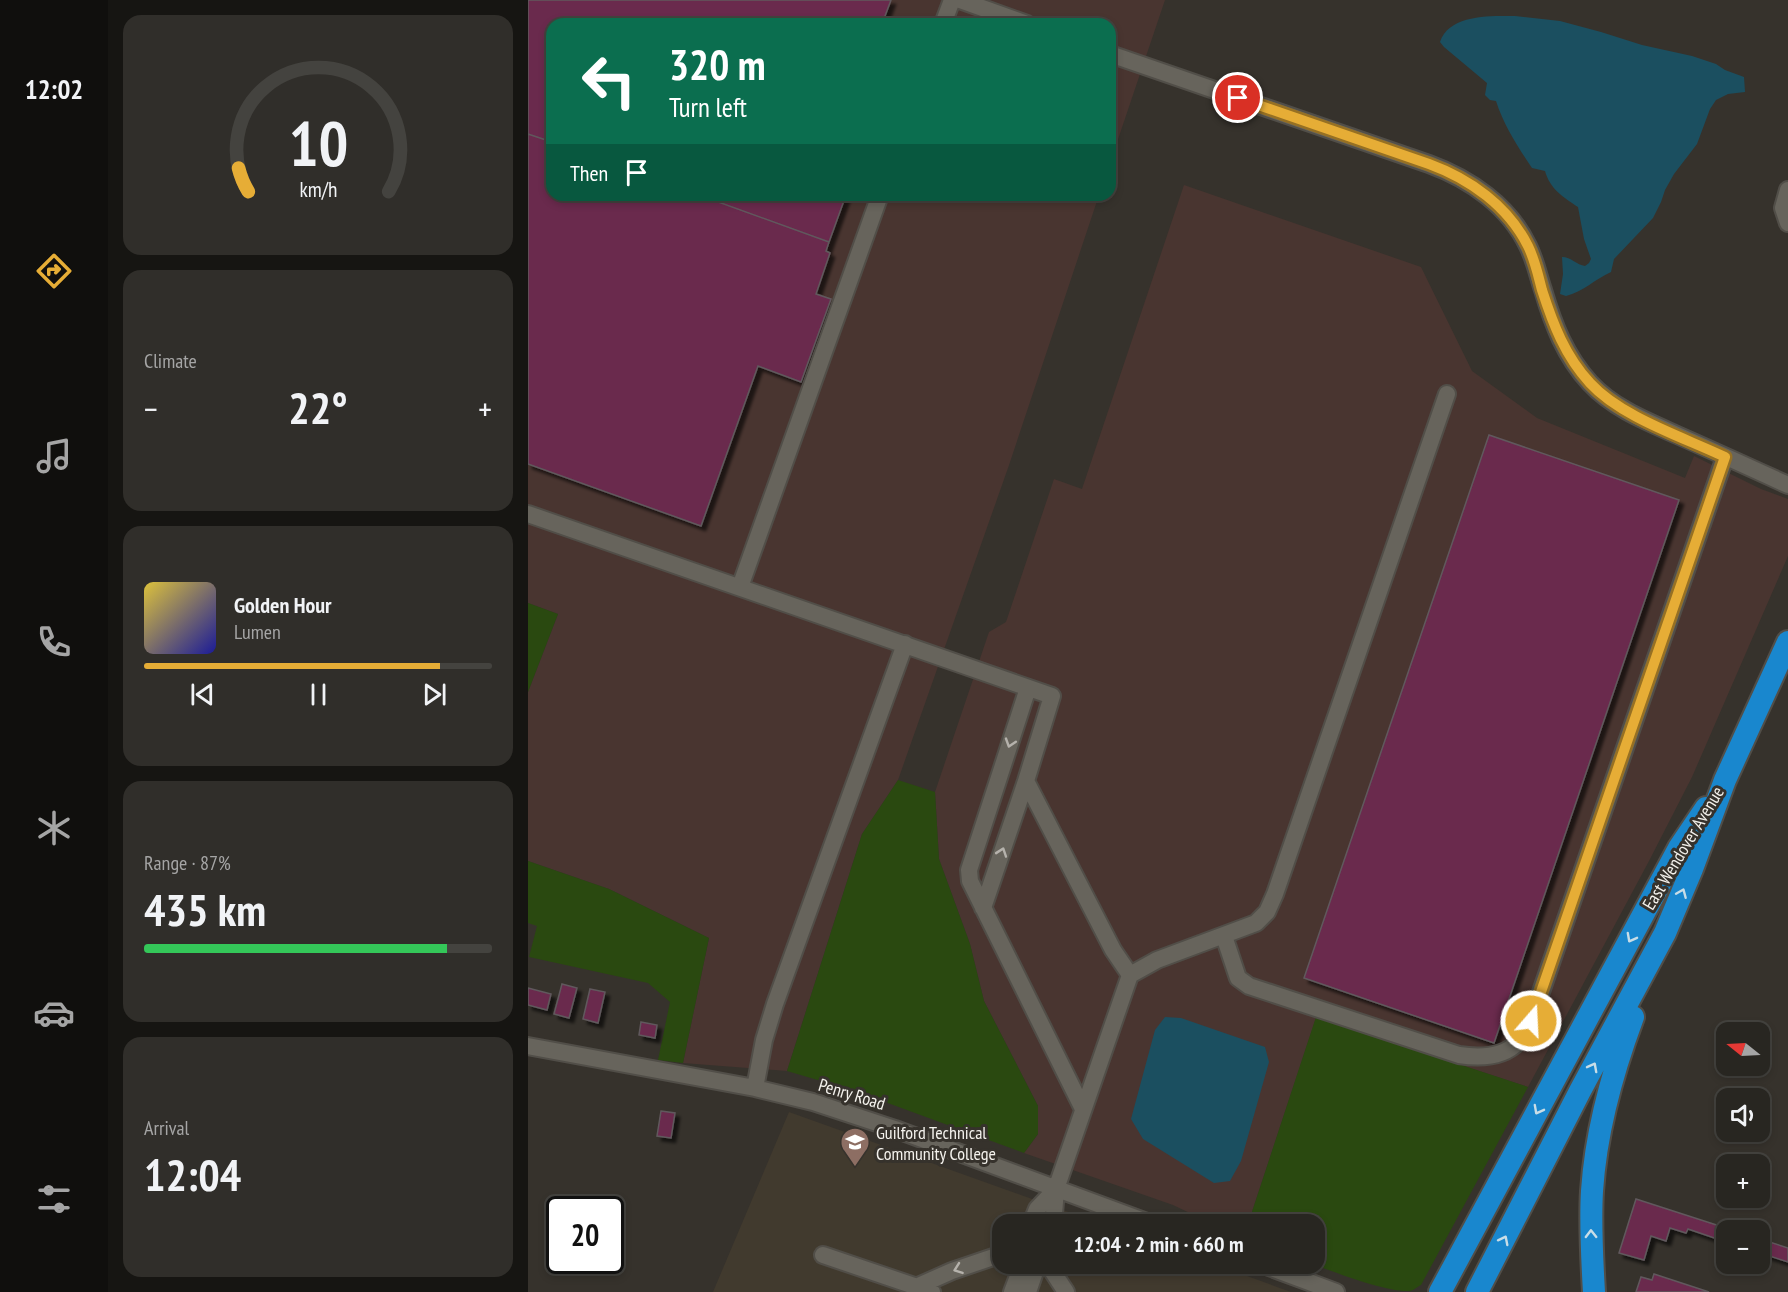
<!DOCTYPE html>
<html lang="en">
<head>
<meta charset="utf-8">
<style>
	:root { --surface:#282621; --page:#302e2a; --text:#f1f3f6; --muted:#a5a5a5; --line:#44433f; --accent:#e6ad36 }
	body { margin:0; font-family:"PT Sans Narrow",sans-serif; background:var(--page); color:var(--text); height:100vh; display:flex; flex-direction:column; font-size:22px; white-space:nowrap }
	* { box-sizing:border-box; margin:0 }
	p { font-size:20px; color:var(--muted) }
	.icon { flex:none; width:33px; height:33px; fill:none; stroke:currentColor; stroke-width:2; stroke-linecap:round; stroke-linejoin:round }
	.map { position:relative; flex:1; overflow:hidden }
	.drawer { display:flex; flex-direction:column; gap:15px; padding:15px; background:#161512; width:420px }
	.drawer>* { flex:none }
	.banner { position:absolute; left:18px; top:18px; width:570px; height:183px; border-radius:18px; box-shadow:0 3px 9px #0003,0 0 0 2px var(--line); background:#0b6e4f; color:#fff; overflow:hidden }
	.needle { width:39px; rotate:288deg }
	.buttons { position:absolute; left:1188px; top:1022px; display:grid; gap:12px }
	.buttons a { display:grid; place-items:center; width:54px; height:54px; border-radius:12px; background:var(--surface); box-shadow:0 3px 9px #0003,0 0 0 2px var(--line); font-size:30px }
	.speed { position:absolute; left:18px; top:1196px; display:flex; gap:12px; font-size:30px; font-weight:700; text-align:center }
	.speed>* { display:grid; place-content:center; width:78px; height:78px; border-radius:50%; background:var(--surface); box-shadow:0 3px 9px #0003,0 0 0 2px var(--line); line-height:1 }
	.speed .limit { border:3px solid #111; border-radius:9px; background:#fff; color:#111 }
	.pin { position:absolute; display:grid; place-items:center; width:51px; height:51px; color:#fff; margin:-26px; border:3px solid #fff; border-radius:50%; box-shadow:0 2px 6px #0007 }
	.me { position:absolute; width:66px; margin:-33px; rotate:19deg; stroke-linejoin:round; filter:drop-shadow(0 0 4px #0008) }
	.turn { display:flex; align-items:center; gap:21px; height:126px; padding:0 24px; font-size:27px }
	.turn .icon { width:78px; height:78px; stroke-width:2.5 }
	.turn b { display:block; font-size:42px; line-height:51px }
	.then { display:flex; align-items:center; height:57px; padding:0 24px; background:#0003; gap:12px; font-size:22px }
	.big { font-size:45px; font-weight:700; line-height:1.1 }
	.drawer .card { flex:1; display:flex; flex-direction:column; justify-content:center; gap:9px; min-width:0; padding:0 21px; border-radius:18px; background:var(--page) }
	.drawer .dial { align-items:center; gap:0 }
	.dial svg { height:156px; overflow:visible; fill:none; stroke:var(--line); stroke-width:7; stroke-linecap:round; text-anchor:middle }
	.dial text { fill:var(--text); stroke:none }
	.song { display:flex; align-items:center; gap:18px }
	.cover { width:72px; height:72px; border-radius:9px; background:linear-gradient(135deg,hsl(50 70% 55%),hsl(240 70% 35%)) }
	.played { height:6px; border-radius:3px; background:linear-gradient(90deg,var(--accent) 85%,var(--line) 85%) }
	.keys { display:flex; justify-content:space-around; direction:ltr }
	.heat { display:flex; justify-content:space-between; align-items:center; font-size:33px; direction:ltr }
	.charge { height:9px; border-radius:4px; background:linear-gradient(90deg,#34c759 87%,var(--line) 0) }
	.trip { position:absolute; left:464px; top:1214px; width:333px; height:60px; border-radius:18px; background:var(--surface); box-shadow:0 3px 9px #0003,0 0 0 2px var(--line); font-weight:700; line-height:60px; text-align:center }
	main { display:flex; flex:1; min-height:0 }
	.menu { display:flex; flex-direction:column; width:108px; justify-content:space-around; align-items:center; background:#100f0d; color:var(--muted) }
	.menu .icon { width:42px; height:42px }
	.menu .selected { color:var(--accent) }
	.menu b { font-size:27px; color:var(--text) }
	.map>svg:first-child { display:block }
	.built { fill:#413a2e }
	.industrial { fill:#493530 }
	.green { fill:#2a4910 }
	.water { fill:#1b4f60 }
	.building { fill:#6a294d; stroke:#61595d; stroke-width:1.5; filter:url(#shadow) }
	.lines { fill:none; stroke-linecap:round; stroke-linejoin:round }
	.minor-casing { stroke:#514e48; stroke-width:20 }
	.highway-casing { stroke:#514e48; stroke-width:26 }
	.minor { stroke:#67645c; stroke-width:16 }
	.highway { stroke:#1987ce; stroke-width:22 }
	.oneway { stroke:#b5b2ac }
	.oneway2 { stroke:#c8dde7 }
	.route-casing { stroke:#967023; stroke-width:15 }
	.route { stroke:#e6ad36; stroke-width:10 }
	.labels { text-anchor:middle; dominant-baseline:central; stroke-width:6; stroke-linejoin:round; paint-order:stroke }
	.street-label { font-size:18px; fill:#f4f2ed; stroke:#36322c }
	.poi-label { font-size:18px; fill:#f4f2ed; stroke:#36322c; text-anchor:start }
</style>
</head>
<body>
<main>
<nav class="menu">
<b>12:02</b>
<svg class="icon selected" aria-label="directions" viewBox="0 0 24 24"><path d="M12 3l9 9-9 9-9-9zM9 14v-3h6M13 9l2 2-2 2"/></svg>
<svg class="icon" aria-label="music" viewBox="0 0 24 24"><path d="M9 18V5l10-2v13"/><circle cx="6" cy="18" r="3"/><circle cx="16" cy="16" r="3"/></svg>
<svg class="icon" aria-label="phone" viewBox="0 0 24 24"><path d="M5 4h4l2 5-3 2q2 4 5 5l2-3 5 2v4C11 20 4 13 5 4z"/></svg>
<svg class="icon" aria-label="climate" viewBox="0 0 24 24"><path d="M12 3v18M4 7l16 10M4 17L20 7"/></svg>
<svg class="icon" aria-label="car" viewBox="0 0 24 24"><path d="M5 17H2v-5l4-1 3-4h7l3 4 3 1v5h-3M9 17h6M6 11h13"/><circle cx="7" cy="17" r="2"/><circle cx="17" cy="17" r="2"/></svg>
<svg class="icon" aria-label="filters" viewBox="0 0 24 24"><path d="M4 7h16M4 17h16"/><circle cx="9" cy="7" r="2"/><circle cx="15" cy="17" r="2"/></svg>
</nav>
<section class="drawer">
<div class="card dial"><svg viewBox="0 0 100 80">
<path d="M14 69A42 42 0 1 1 86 69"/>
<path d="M14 69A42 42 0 0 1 9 57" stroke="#e6ad36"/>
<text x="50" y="56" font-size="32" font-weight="700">10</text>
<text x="50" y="72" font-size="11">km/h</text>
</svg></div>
<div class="card"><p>Climate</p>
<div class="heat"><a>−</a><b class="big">22°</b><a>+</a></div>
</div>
<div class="card">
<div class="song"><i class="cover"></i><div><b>Golden Hour</b><p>Lumen</p></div></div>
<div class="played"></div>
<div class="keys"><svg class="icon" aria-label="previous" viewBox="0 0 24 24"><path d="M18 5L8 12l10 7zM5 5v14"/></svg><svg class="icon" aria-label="pause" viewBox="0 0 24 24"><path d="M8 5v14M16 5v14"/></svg><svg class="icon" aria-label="next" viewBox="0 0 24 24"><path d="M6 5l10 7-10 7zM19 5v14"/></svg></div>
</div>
<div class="card"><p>Range · 87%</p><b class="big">435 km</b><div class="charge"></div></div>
<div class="card"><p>Arrival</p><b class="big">12:04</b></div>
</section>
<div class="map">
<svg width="1260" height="1292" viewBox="0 0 1260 1292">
	<defs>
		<filter id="shadow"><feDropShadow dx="4.5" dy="4.5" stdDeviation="1.5" flood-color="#0009"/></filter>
	</defs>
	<rect width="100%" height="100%" fill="#36322c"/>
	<path class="built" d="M261,1112L574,1224H474V1263H683L763,1292H185Z"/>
	<path class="industrial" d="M0,0H637L582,163V24H24V195H571L480,468L370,780L334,834L259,1071L155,1063L181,938L81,889L0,861V692L30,614L0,603Z
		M656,185L893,267L944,371L1009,418L1157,478L1166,456L1233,489L1260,499V556L1164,777L1121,861L1000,1087L788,1018L720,1224H685L645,1205L496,1153L510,1134V1106L456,1001L442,944L411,859L407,792L461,632L478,622L526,479L554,489Z"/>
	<path class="green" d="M0,603L30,614L0,692Z
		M370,780L407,792L411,859L442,944L456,1001L510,1106V1134L496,1153L327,1091L259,1071L334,834Z
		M0,861L81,889L181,938L155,1063L130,1060L142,1002L120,983L1,957L9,926L0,923Z
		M788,1017L1000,1087L893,1285C889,1287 885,1291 881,1291C857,1292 806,1272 782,1263H786V1224H720Z"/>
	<path class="water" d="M987,16L1032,21L1073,32L1114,45L1164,56L1188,64L1197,70L1216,77L1217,92L1200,94L1188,100L1182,109L1169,144L1146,174L1137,190L1133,202L1125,218L1086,259L1083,272C1067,279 1055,292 1038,296L1032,294L1035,274L1034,257C1043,257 1049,265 1057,266L1061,263L1063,259L1056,239L1050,207C1035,197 1022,189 1017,171L1004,168C990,147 976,126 968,101L962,100L957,95L959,83L916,47L912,42C921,14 963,16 987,16Z
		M637,1017L653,1018L737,1047L741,1062L713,1161L702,1181L686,1183L615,1139L603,1119L627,1030Z"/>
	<path class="building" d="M0,0H363L354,24H24V142L0,134Z
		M0,134L24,142V195H171L301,242L298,251L302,253L288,294L303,299L273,382L230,366L173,526L0,464Z
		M171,195H318L301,242Z
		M961,435L1151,500L966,1043L776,978Z
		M34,984L49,988L41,1018L26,1014Z
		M0,988L23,994L19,1010L0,1005Z
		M62,989L77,992L70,1023L55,1019Z
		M113,1022L129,1025L127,1038L111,1035Z
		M133,1111L147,1113L143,1138L129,1136Z
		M1108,1199L1204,1230H1198V1242L1160,1229L1158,1233L1142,1228L1138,1241L1123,1236L1116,1260L1091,1253Z
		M1232,1239L1260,1248V1262L1232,1253Z
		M1126,1274L1181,1292H1108L1113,1277L1124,1280Z"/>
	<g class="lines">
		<g class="minor-casing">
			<path id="minor" d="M432,0L499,24
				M415,24L424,0
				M582,54L901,164C942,179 981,206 1000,246C1007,260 1010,275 1015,290C1025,324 1037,356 1062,383C1087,410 1123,423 1156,438C1190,453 1225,469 1260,485
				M1260,190L1255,208L1260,223
				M0,514L524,696L498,781L455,908
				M212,587L352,195
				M500,688L441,870L442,881L555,1109
				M498,781L585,950L602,975L528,1189L526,1214L523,1224
				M696,936L710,978L721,986L931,1055C951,1058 975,1058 990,1042C996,1036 999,1028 1003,1021L1197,457
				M602,975L629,960L728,923L739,912L747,894L919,394
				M0,1046L227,1088L285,1102L367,1129L624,1224
				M227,1088L236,1040L247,1004L377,644
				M503,1224L509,1209L528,1189
				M295,1255L404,1292
				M519,1263L538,1292
				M730,1263L808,1292
				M388,1287L424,1271L474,1254
				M484,1292L495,1263
				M500,1292L510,1263"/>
		</g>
		<g class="highway-casing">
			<path id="highway" d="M912,1292L1151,848L1178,808
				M949,1292L1052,1091L1137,933L1164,869L1197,780L1260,642
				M1066,1292C1064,1258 1062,1225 1064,1191C1068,1131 1084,1073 1105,1017"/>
		</g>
		<use href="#minor" class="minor"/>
		<use href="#highway" class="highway"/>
	</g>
	<defs><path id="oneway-chevron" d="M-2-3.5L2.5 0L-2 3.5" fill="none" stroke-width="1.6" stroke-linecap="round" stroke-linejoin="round" transform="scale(1.5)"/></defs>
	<g class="oneway">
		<use href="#oneway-chevron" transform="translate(482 743) rotate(108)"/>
		<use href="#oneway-chevron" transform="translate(474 852) rotate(-71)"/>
		<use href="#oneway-chevron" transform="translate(430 1269) rotate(160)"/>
	</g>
	<g class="oneway2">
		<use href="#oneway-chevron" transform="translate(1154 893) rotate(-67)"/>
		<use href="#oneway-chevron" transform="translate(1103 938) rotate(118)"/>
		<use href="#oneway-chevron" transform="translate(1065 1067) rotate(-62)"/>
		<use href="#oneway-chevron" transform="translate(1010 1110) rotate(118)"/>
		<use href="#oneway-chevron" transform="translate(1063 1234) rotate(-91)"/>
		<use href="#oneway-chevron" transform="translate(976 1240) rotate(-63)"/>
	</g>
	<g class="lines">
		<g class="route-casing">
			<path id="route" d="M710,98L901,164C942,179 980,206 1000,246C1007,260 1010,275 1014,290C1025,324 1037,356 1062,383C1093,417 1155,437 1197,457L1003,1021"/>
		</g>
		<use href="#route" class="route"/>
	</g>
	<defs>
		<g id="university-pin" transform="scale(1.5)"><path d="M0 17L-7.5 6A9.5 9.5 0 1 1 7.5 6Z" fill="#8d6e63" stroke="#36322c"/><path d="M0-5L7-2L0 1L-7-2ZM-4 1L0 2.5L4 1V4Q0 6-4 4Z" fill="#fff"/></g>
	</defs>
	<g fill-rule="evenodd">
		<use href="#university-pin" x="327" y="1142"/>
	</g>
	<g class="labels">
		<g class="street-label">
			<text transform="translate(1155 848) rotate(-59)">East Wendover Avenue</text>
			<text transform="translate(324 1094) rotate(17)">Penry Road</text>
		</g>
		<g class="poi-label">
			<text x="348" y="1132">Guilford Technical<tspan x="348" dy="21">Community College</tspan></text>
		</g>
	</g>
</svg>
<div class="buttons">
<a><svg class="needle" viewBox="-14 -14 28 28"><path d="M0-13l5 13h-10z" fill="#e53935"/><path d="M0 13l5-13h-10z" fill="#a5a5a5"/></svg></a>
<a><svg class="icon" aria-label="sound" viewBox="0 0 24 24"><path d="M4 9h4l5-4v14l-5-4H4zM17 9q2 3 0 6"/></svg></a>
<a>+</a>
<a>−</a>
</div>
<div class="speed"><div class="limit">20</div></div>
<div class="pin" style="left:710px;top:98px;background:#d93025"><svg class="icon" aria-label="arrive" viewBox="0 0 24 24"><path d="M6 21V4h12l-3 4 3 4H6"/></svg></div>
<svg class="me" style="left:1003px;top:1021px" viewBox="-20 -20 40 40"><circle r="17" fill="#e6ad36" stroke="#fff" stroke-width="3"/><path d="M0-11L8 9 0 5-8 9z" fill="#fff"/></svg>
<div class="trip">12:04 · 2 min · 660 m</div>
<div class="banner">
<div class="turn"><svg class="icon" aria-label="left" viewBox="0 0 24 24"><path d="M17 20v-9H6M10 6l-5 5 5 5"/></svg><div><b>320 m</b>Turn left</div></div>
<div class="then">Then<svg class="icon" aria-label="arrive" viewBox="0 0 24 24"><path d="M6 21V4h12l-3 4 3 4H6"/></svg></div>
</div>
</div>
</main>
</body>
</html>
